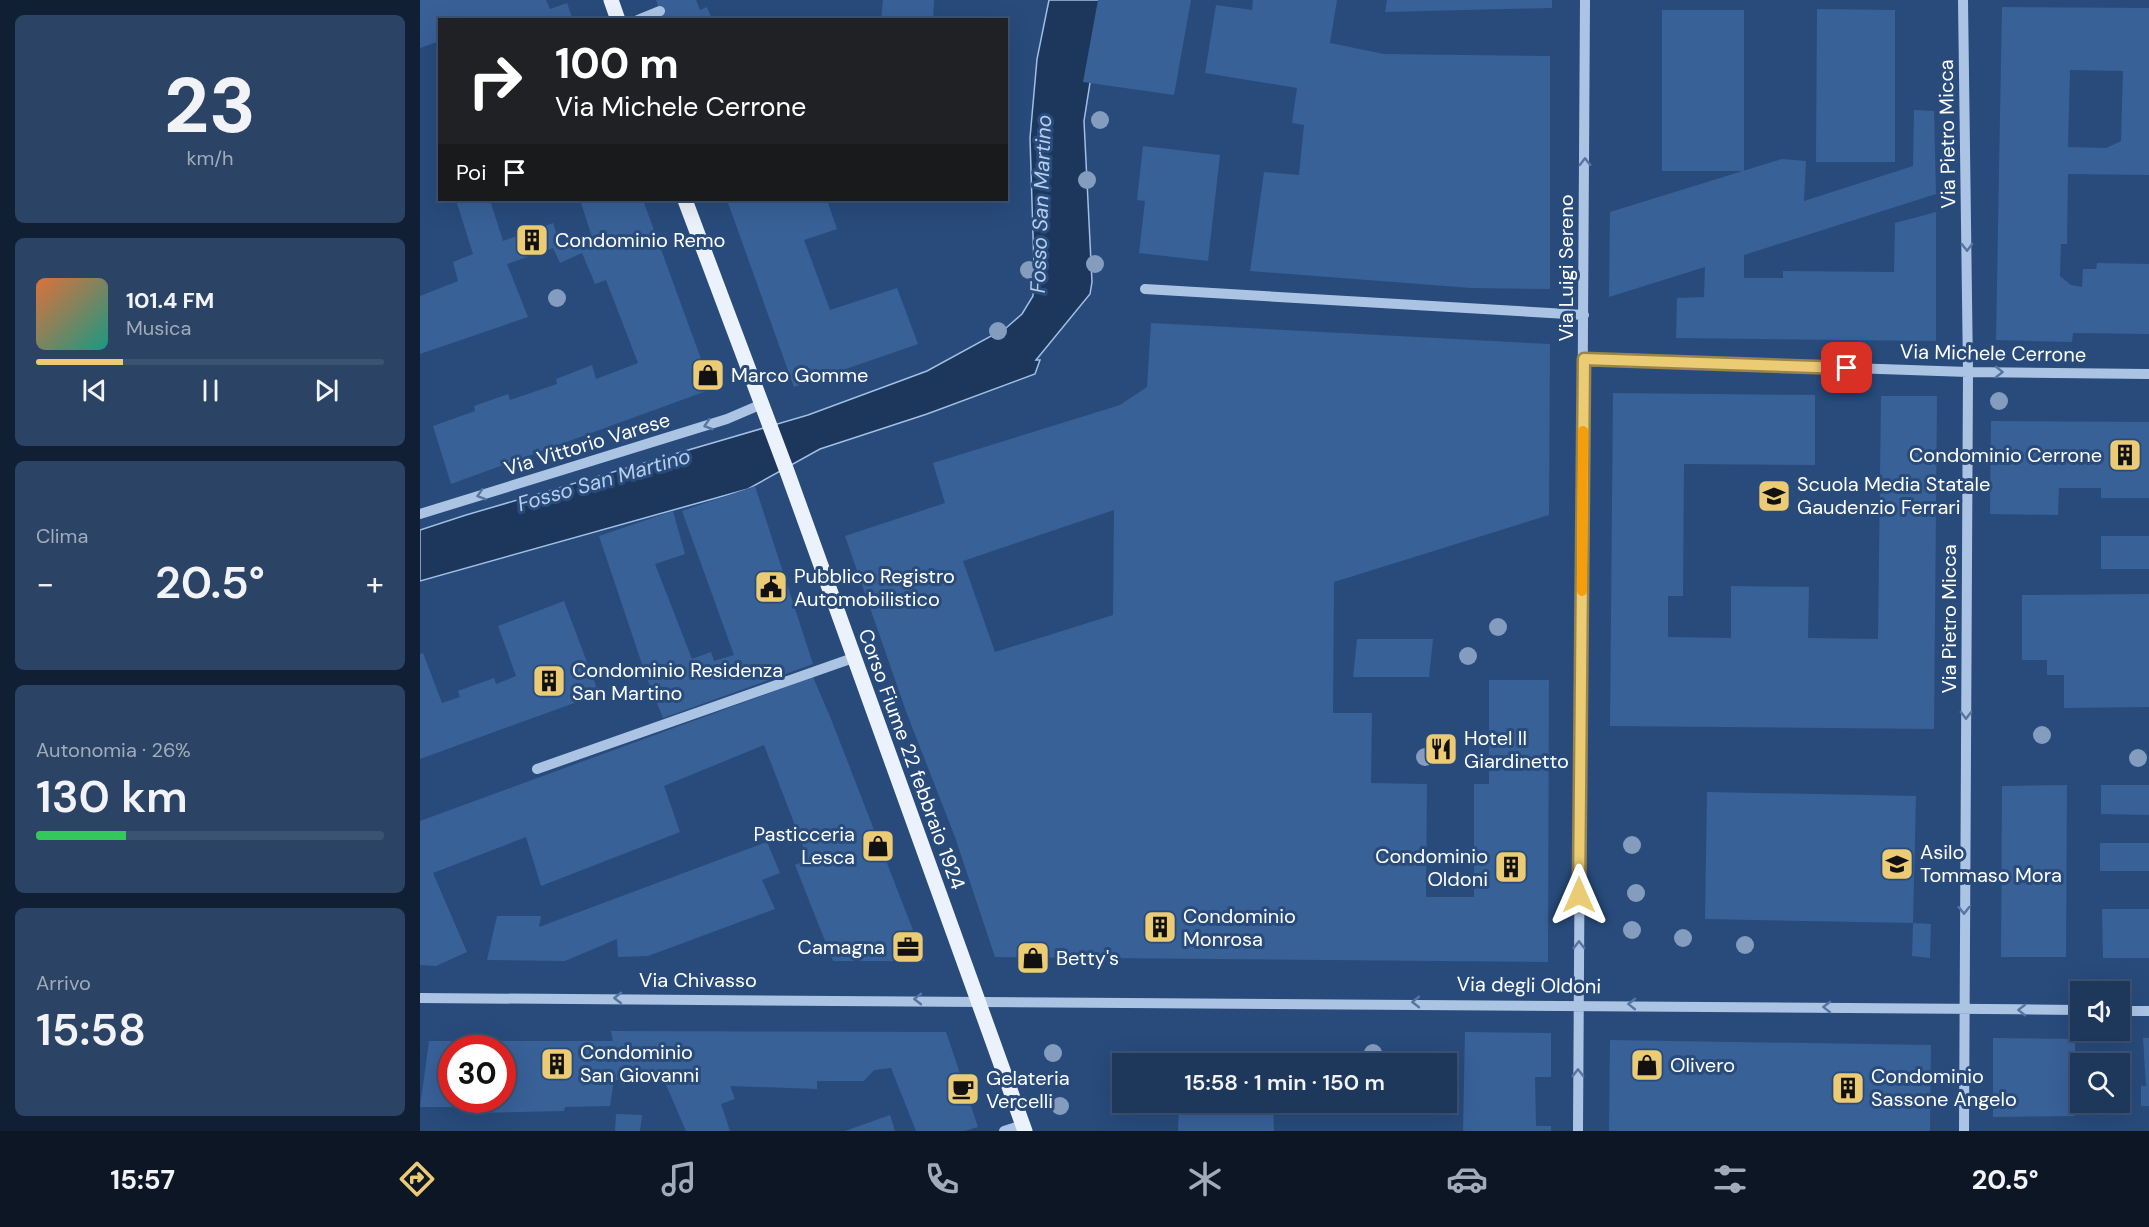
<!DOCTYPE html>
<html lang="it">
<head>
<meta charset="utf-8">
<style>
	:root { --surface:#1e385c; --page:#2b4365; --text:#f1f3f6; --muted:#a1acbb; --line:#3c5272; --accent:#ebcb73 }
	body { margin:0; font-family:"DM Sans",sans-serif; background:var(--page); color:var(--text); height:100vh; display:flex; flex-direction:column; font-size:22px; white-space:nowrap }
	* { box-sizing:border-box; margin:0 }
	p { font-size:20px; color:var(--muted) }
	.icon { flex:none; width:33px; height:33px; fill:none; stroke:currentColor; stroke-width:2; stroke-linecap:round; stroke-linejoin:round }
	.map { position:relative; flex:1; overflow:hidden }
	.panel { display:flex; flex-direction:column; gap:15px; padding:15px; background:#101f33; width:420px }
	.panel>* { flex:none }
	.hud { position:absolute; left:18px; top:18px; width:570px; height:183px; border-radius:0px; box-shadow:0 6px 24px #0002,0 0 0 2px var(--line); background:#202124; color:#fff; overflow:hidden }
	.controls { position:absolute; left:1650px; top:981px; display:grid; gap:12px }
	.controls a { display:grid; place-items:center; width:60px; height:60px; border-radius:0px; background:var(--surface); box-shadow:0 6px 24px #0002,0 0 0 2px var(--line); font-size:30px }
	.speed { position:absolute; left:18px; top:1035px; display:flex; gap:12px; font-size:30px; font-weight:700; text-align:center }
	.speed>* { display:grid; place-content:center; width:78px; height:78px; border-radius:50%; background:var(--surface); box-shadow:0 6px 24px #0002,0 0 0 2px var(--line); line-height:1 }
	.speed .limit { border:9px solid #d22; background:#fff; color:#111 }
	.pin { position:absolute; display:grid; place-items:center; width:51px; height:51px; color:#fff; margin:-26px; border-radius:12px; box-shadow:0 3px 9px #0006 }
	.me { position:absolute; width:66px; margin:-33px; rotate:0deg; stroke-linejoin:round; filter:drop-shadow(0 0 4px #0008) }
	.turn { display:flex; align-items:center; gap:21px; height:126px; padding:0 18px; font-size:27px }
	.turn .icon { width:78px; height:78px; stroke-width:2.5 }
	.turn b { display:block; font-size:42px; line-height:51px }
	.then { display:flex; align-items:center; height:57px; padding:0 18px; background:#0003; gap:12px; font-size:22px }
	.big { font-size:45px; font-weight:600; line-height:1.1 }
	.panel .card { flex:1; display:flex; flex-direction:column; justify-content:center; gap:9px; min-width:0; padding:0 21px; border-radius:9px; background:var(--page) }
	.panel .dial { align-items:center; gap:0 }
	.dial b { font-size:78px; line-height:1 }
	.song { display:flex; align-items:center; gap:18px }
	.cover { width:72px; height:72px; border-radius:9px; background:linear-gradient(135deg,hsl(20 70% 55%),hsl(170 70% 35%)) }
	.played { height:6px; border-radius:3px; background:linear-gradient(90deg,var(--accent) 25%,var(--line) 25%) }
	.keys { display:flex; justify-content:space-around; direction:ltr }
	.heat { display:flex; justify-content:space-between; align-items:center; font-size:33px; direction:ltr }
	.charge { height:9px; border-radius:4px; background:linear-gradient(90deg,#34c759 26%,var(--line) 0) }
	.trip { position:absolute; left:692px; top:1053px; width:345px; height:60px; border-radius:0px; background:var(--surface); box-shadow:0 6px 24px #0002,0 0 0 2px var(--line); font-weight:600; line-height:60px; text-align:center }
	.tabs { display:flex; height:96px; justify-content:space-around; align-items:center; background:#0c1625; color:var(--muted) }
	.tabs .icon { width:42px; height:42px }
	.tabs .current { color:var(--accent) }
	.tabs b { font-size:27px; color:var(--text) }
	main { display:flex; flex:1; min-height:0 }
	.map>svg:first-child { display:block }
	.water { fill:#1c365c; stroke:#a1bfe4; stroke-width:1.5 }
	.building { fill:#386198; fill-rule:evenodd }
	.lines { fill:none; stroke-linecap:round; stroke-linejoin:round }
	.minor { stroke:#acc4e4; stroke-width:10 }
	.major { stroke:#ecf2fc; stroke-width:15 }
	.tree { fill:#849cbd }
	.oneway { stroke:#5675a0 }
	.route-casing { stroke:#99844b; stroke-width:15 }
	.route { stroke:#ebcb73; stroke-width:10 }
	.slow { stroke:#f59e0b; stroke-width:10 }
	.labels { text-anchor:middle; dominant-baseline:central; stroke-width:6; stroke-linejoin:round; paint-order:stroke }
	.street-label { font-size:20px; fill:#fff; stroke:#284b7b }
	.poi-label { font-size:20px; fill:#fff; stroke:#284b7b; text-anchor:start }
	.water-label { font-size:21px; font-style:italic; fill:#b7ceec; stroke:#284b7b }
</style>
</head>
<body>
<main>
<section class="panel">
<div class="card dial"><b>23</b><p>km/h</p></div>
<div class="card">
<div class="song"><i class="cover"></i><div><b>101.4 FM</b><p>Musica</p></div></div>
<div class="played"></div>
<div class="keys"><svg class="icon" aria-label="previous" viewBox="0 0 24 24"><path d="M18 5L8 12l10 7zM5 5v14"/></svg><svg class="icon" aria-label="pause" viewBox="0 0 24 24"><path d="M8 5v14M16 5v14"/></svg><svg class="icon" aria-label="next" viewBox="0 0 24 24"><path d="M6 5l10 7-10 7zM19 5v14"/></svg></div>
</div>
<div class="card"><p>Clima</p>
<div class="heat"><a>−</a><b class="big">20.5°</b><a>+</a></div>
</div>
<div class="card"><p>Autonomia · 26%</p><b class="big">130 km</b><div class="charge"></div></div>
<div class="card"><p>Arrivo</p><b class="big">15:58</b></div>
</section>
<div class="map">
<svg width="1729" height="1131" viewBox="0 0 1729 1131">
	<rect width="100%" height="100%" fill="#284b7b"/>
	<path class="water" d="M629,0H683L664,121L672,282L670,294L616,360H620L615,374L507,414L400,449L328,489L0,581V530L46,515L388,415L507,371L586,328L602,314L613,296L614,267L610,138L617,59Z"/>
	<path class="building" d="M0,0H126L130,9L147,3L153,20H20V41L0,48Z
		M236,0H276L280,10L287,7L292,20H243Z
		M463,0H514L513,20H461Z
		M678,0H771L754,95L663,82Z
		M833,0H917L910,43L964,54L1130,56V289L1051,288L830,271L844,172L879,175L884,125L872,123L877,88L785,73L796,5L832,10Z
		M967,0H1132V8L965,12Z
		M1582,7L1729,8V175L1648,174L1647,244H1641L1640,276L1651,285L1662,287L1663,269H1676L1677,263L1729,264V334L1653,333L1652,342L1576,340ZM1650,70L1703,71L1701,141L1686,148L1648,147Z
		M1397,9L1475,10V162H1396Z
		M1242,10H1324V171H1242Z
		M1494,110L1514,111L1516,194L1324,255V278H1363V271L1474,272L1475,223L1516,212V341L1256,338L1257,298L1284,297L1285,267L1189,297L1190,212L1362,159L1386,161L1384,201L1493,166Z
		M723,146L800,155L788,261L719,253L725,201L717,200Z
		M36,200H70L83,241L133,223L140,244L171,234L160,200H223L292,389L31,484L13,426L55,411L54,406L88,394L90,400L137,384L136,379L172,365L176,379L218,363L186,280L175,284L162,253L140,263L133,248L87,264L108,317L0,354V296L38,281L33,262L53,254Z
		M307,200H407L417,229L384,240L410,310L477,288L498,344L374,387Z
		M731,323L1130,344L1129,515L914,582L913,713H952L951,783L1007,784L1006,897H1054V784H1069V680H1129L1128,962L575,957L535,837L487,714L425,536L525,503L513,463L700,405L727,387ZM694,510L693,615L575,652L543,561Z
		M1193,393L1395,395V465L1264,464L1263,596H1248V637L1311,638V586L1389,587L1388,638L1458,639L1461,396H1517L1514,729L1190,726Z
		M1571,421L1729,422V498H1681V488H1639L1638,515L1570,514Z
		M335,486L393,664L243,718L226,676L179,536L253,511L265,554L235,564L272,659L291,652L294,661L314,655L262,511Z
		M1681,536H1729V569H1681Z
		M1729,594V707L1644,708V675H1627V660H1602V595Z
		M144,601L179,694L0,759V654L3,653L22,703L40,697L38,691L74,678L76,684L96,676L78,626Z
		M937,639H1013L1009,677H933Z
		M393,677L411,719L505,961H413L375,865L388,859L344,745L244,786L260,832L121,886L106,837L13,873L47,952L16,966L0,965V821Z
		M1647,785L1646,957H1581L1582,786Z
		M1681,785H1729V815L1681,814Z
		M1287,792L1496,796L1493,923L1285,919Z
		M347,842L360,873L342,880L355,909L228,956L198,957L197,939L145,961L67,960L77,916H121L119,927Z
		M1680,843H1729V871H1680Z
		M1682,909H1729V958H1683Z
		M1493,923L1511,924L1510,958L1492,956Z
		M191,1031L526,1032L558,1127L545,1131H496L471,1068L454,1070L444,1081H397V1089L310,1086L315,1099L301,1104L310,1131H266L244,1080H194L190,1106L145,1107L144,1111L55,1113V1107H0L9,1041H193ZM32,1048H82V1100H32Z
		M1045,1032L1131,1033V1077H1115L1116,1126H1131V1131H1043Z
		M1573,1038L1655,1039V1116L1573,1117Z
		M1723,1038H1729V1106H1721V1086H1726Z
		M1190,1040L1511,1045L1510,1131H1189Z
		M759,1102H853L854,1131H758Z
		M196,1114L222,1115L220,1131H195Z
		M470,1115L475,1131H425Z"/>
	<g class="lines">
		<path class="minor" d="M1543,0L1548,372L1544,1131
			M218,20L240,11
			M725,289L1164,315
			M1164,359L1548,372L1729,374
			M0,514L307,419L342,404
			M117,769L433,658
			M0,998C554,999 1107,1003 1660,1010
			M1700,1011H1729
			M584,1131L603,1125
			M1158,1131L1165,0"/>
		<path class="major" d="M191,0L198,20
			M265,200L368,474L605,1131"/>
	</g>
	<g class="tree">
		<circle cx="680" cy="120" r="9"/>
		<circle cx="667" cy="180" r="9"/>
		<circle cx="675" cy="264" r="9"/>
		<circle cx="609" cy="270" r="9"/>
		<circle cx="137" cy="298" r="9"/>
		<circle cx="578" cy="331" r="9"/>
		<circle cx="1579" cy="401" r="9"/>
		<circle cx="1078" cy="627" r="9"/>
		<circle cx="1048" cy="656" r="9"/>
		<circle cx="1622" cy="735" r="9"/>
		<circle cx="1005" cy="757" r="9"/>
		<circle cx="1718" cy="758" r="9"/>
		<circle cx="1212" cy="845" r="9"/>
		<circle cx="1216" cy="893" r="9"/>
		<circle cx="1212" cy="930" r="9"/>
		<circle cx="1263" cy="938" r="9"/>
		<circle cx="1325" cy="945" r="9"/>
		<circle cx="633" cy="1053" r="9"/>
		<circle cx="953" cy="1053" r="9"/>
		<circle cx="640" cy="1106" r="9"/>
	</g>
	<defs><path id="oneway-chevron" d="M-2-3.5L2.5 0L-2 3.5" fill="none" stroke-width="1.6" stroke-linecap="round" stroke-linejoin="round" transform="scale(1.5)"/></defs>
	<g class="oneway">
		<use href="#oneway-chevron" transform="translate(1165 162) rotate(-90)"/>
		<use href="#oneway-chevron" transform="translate(1547 247) rotate(89)"/>
		<use href="#oneway-chevron" transform="translate(1579 372) rotate(1)"/>
		<use href="#oneway-chevron" transform="translate(288 425) rotate(163)"/>
		<use href="#oneway-chevron" transform="translate(61 495) rotate(163)"/>
		<use href="#oneway-chevron" transform="translate(1546 715) rotate(90)"/>
		<use href="#oneway-chevron" transform="translate(1544 910) rotate(90)"/>
		<use href="#oneway-chevron" transform="translate(1159 945) rotate(-90)"/>
		<use href="#oneway-chevron" transform="translate(198 998) rotate(-180)"/>
		<use href="#oneway-chevron" transform="translate(498 999) rotate(-180)"/>
		<use href="#oneway-chevron" transform="translate(996 1002) rotate(-180)"/>
		<use href="#oneway-chevron" transform="translate(1212 1004) rotate(-179)"/>
		<use href="#oneway-chevron" transform="translate(1407 1007) rotate(-179)"/>
		<use href="#oneway-chevron" transform="translate(1602 1010) rotate(-179)"/>
		<use href="#oneway-chevron" transform="translate(1158 1073) rotate(-90)"/>
	</g>
	<g class="lines">
		<g class="route-casing">
			<path id="route" d="M1159,895L1164,359L1427,368"/>
		</g>
		<use href="#route" class="route"/>
		<path class="slow" d="M1162,591L1163,431"/>
	</g>
	<defs>
		<g id="building-square" transform="scale(1.725)"><rect x="-9" y="-9" width="18" height="18" rx="4" fill="#ebcb73" stroke="#284b7b"/><path d="M-4-6H4V6H1V3H-1V6H-4ZM-2.5-4.3h1.7v1.8h-1.7ZM.8-4.3h1.7v1.8H.8ZM-2.5-1h1.7V.8h-1.7ZM.8-1h1.7V.8H.8Z" fill="#111"/></g>
		<g id="shop-square" transform="scale(1.725)"><rect x="-9" y="-9" width="18" height="18" rx="4" fill="#ebcb73" stroke="#284b7b"/><path d="M-5-2.5h2.3a2.7 3.5 0 0 1 5.4 0H5L5.5 6h-11ZM-1.5-2.5h3a1.5 2.3 0 0 0-3 0Z" fill="#111"/></g>
		<g id="school-square" transform="scale(1.725)"><rect x="-9" y="-9" width="18" height="18" rx="4" fill="#ebcb73" stroke="#284b7b"/><path d="M0-5L7-2L0 1L-7-2ZM-4 1L0 2.5L4 1V4Q0 6-4 4Z" fill="#111"/></g>
		<g id="civic-square" transform="scale(1.725)"><rect x="-9" y="-9" width="18" height="18" rx="4" fill="#ebcb73" stroke="#284b7b"/><path d="M-.6-6.5H3V-4.5H.6V-3L4-1V1h2V6H-6V1h2V-1L-.6-3ZM-1.2 2.5V6h2.4V2.5Z" fill="#111"/></g>
		<g id="restaurant-square" transform="scale(1.725)"><rect x="-9" y="-9" width="18" height="18" rx="4" fill="#ebcb73" stroke="#284b7b"/><path d="M-5-6h1v4h1v-4h1v4h1v-4h1v5L-1.5 .5V6h-2V.5L-5-1ZM5-6V6H3V1.5H1.5Q1.5-4 5-6Z" fill="#111"/></g>
		<g id="office-square" transform="scale(1.725)"><rect x="-9" y="-9" width="18" height="18" rx="4" fill="#ebcb73" stroke="#284b7b"/><path d="M-6-3h4V-5.5h4V-3h4V5H-6ZM-1-4.5V-3h2v-1.5ZM-6 0V1H6V0Z" fill="#111"/></g>
		<g id="cafe-square" transform="scale(1.725)"><rect x="-9" y="-9" width="18" height="18" rx="4" fill="#ebcb73" stroke="#284b7b"/><path d="M-5.5-4.5H6V0H3Q3 3.5 0 3.5H-2.5Q-5.5 3.5-5.5 0ZM3-3.2v2h1.7v-2ZM-6 4.5H4V6H-6Z" fill="#111"/></g>
	</defs>
	<g fill-rule="evenodd">
		<use href="#building-square" x="112" y="240"/>
		<use href="#shop-square" x="288" y="375"/>
		<use href="#building-square" x="1705" y="455"/>
		<use href="#school-square" x="1354" y="496"/>
		<use href="#civic-square" x="351" y="587"/>
		<use href="#building-square" x="129" y="681"/>
		<use href="#restaurant-square" x="1021" y="749"/>
		<use href="#shop-square" x="458" y="846"/>
		<use href="#school-square" x="1477" y="864"/>
		<use href="#building-square" x="1091" y="867"/>
		<use href="#building-square" x="740" y="927"/>
		<use href="#office-square" x="488" y="947"/>
		<use href="#shop-square" x="613" y="958"/>
		<use href="#building-square" x="137" y="1064"/>
		<use href="#shop-square" x="1227" y="1065"/>
		<use href="#building-square" x="1428" y="1088"/>
		<use href="#cafe-square" x="543" y="1089"/>
	</g>
	<g class="labels">
		<g class="street-label">
			<text transform="translate(1527 134) rotate(-91)">Via Pietro Micca</text>
			<text transform="translate(1146 268) rotate(-90)">Via Luigi Sereno</text>
			<text transform="translate(1573 353) rotate(1)">Via Michele Cerrone</text>
			<text transform="translate(167 444) rotate(-17)">Via Vittorio Varese</text>
			<text transform="translate(1529 619) rotate(-90)">Via Pietro Micca</text>
			<text transform="translate(492 759) rotate(70)">Corso Fiume 22 febbraio 1924</text>
			<text x="278" y="980">Via Chivasso</text>
			<text transform="translate(1109 985) rotate(1)">Via degli Oldoni</text>
		</g>
		<g class="poi-label">
			<text x="135" y="240">Condominio Remo</text>
			<text x="311" y="375">Marco Gomme</text>
			<text x="1682" y="455" text-anchor="end">Condominio Cerrone</text>
			<text x="1377" y="484">Scuola Media Statale<tspan x="1377" dy="23">Gaudenzio Ferrari</tspan></text>
			<text x="374" y="576">Pubblico Registro<tspan x="374" dy="23">Automobilistico</tspan></text>
			<text x="152" y="670">Condominio Residenza<tspan x="152" dy="23">San Martino</tspan></text>
			<text x="1044" y="738">Hotel Il<tspan x="1044" dy="23">Giardinetto</tspan></text>
			<text x="435" y="834" text-anchor="end">Pasticceria<tspan x="435" dy="23">Lesca</tspan></text>
			<text x="1500" y="852">Asilo<tspan x="1500" dy="23">Tommaso Mora</tspan></text>
			<text x="1068" y="856" text-anchor="end">Condominio<tspan x="1068" dy="23">Oldoni</tspan></text>
			<text x="763" y="916">Condominio<tspan x="763" dy="23">Monrosa</tspan></text>
			<text x="465" y="947" text-anchor="end">Camagna</text>
			<text x="636" y="958">Betty's</text>
			<text x="160" y="1052">Condominio<tspan x="160" dy="23">San Giovanni</tspan></text>
			<text x="1250" y="1065">Olivero</text>
			<text x="1451" y="1076">Condominio<tspan x="1451" dy="23">Sassone Angelo</tspan></text>
			<text x="566" y="1078">Gelateria<tspan x="566" dy="23">Vercelli</tspan></text>
		</g>
		<g class="water-label">
			<text transform="translate(621 204) rotate(-88)">Fosso San Martino</text>
			<text transform="translate(184 480) rotate(-16)">Fosso San Martino</text>
		</g>
	</g>
</svg>
<div class="controls">
<a><svg class="icon" aria-label="sound" viewBox="0 0 24 24"><path d="M4 9h4l5-4v14l-5-4H4zM17 9q2 3 0 6"/></svg></a>
<a><svg class="icon" aria-label="search" viewBox="0 0 24 24"><circle cx="10" cy="10" r="6"/><path d="M15 15l6 6"/></svg></a>
</div>
<div class="speed"><div class="limit">30</div></div>
<div class="pin" style="left:1427px;top:368px;background:#d93025"><svg class="icon" aria-label="arrive" viewBox="0 0 24 24"><path d="M6 21V4h12l-3 4 3 4H6"/></svg></div>
<svg class="me" style="left:1159px;top:895px" viewBox="-20 -20 40 40"><path d="M0-17L14 15 0 8-14 15z" fill="#ebcb73" stroke="#fff" stroke-width="4"/></svg>
<div class="trip">15:58 · 1 min · 150 m</div>
<div class="hud">
<div class="turn"><svg class="icon" aria-label="right" viewBox="0 0 24 24"><path d="M7 20v-9h11M14 6l5 5-5 5"/></svg><div><b>100 m</b>Via Michele Cerrone</div></div>
<div class="then">Poi<svg class="icon" aria-label="arrive" viewBox="0 0 24 24"><path d="M6 21V4h12l-3 4 3 4H6"/></svg></div>
</div>
</div>
</main>
<nav class="tabs">
<b>15:57</b>
<svg class="icon current" aria-label="directions" viewBox="0 0 24 24"><path d="M12 3l9 9-9 9-9-9zM9 14v-3h6M13 9l2 2-2 2"/></svg>
<svg class="icon" aria-label="music" viewBox="0 0 24 24"><path d="M9 18V5l10-2v13"/><circle cx="6" cy="18" r="3"/><circle cx="16" cy="16" r="3"/></svg>
<svg class="icon" aria-label="phone" viewBox="0 0 24 24"><path d="M5 4h4l2 5-3 2q2 4 5 5l2-3 5 2v4C11 20 4 13 5 4z"/></svg>
<svg class="icon" aria-label="climate" viewBox="0 0 24 24"><path d="M12 3v18M4 7l16 10M4 17L20 7"/></svg>
<svg class="icon" aria-label="car" viewBox="0 0 24 24"><path d="M5 17H2v-5l4-1 3-4h7l3 4 3 1v5h-3M9 17h6M6 11h13"/><circle cx="7" cy="17" r="2"/><circle cx="17" cy="17" r="2"/></svg>
<svg class="icon" aria-label="filters" viewBox="0 0 24 24"><path d="M4 7h16M4 17h16"/><circle cx="9" cy="7" r="2"/><circle cx="15" cy="17" r="2"/></svg>
<b>20.5°</b>
</nav>
</body>
</html>
